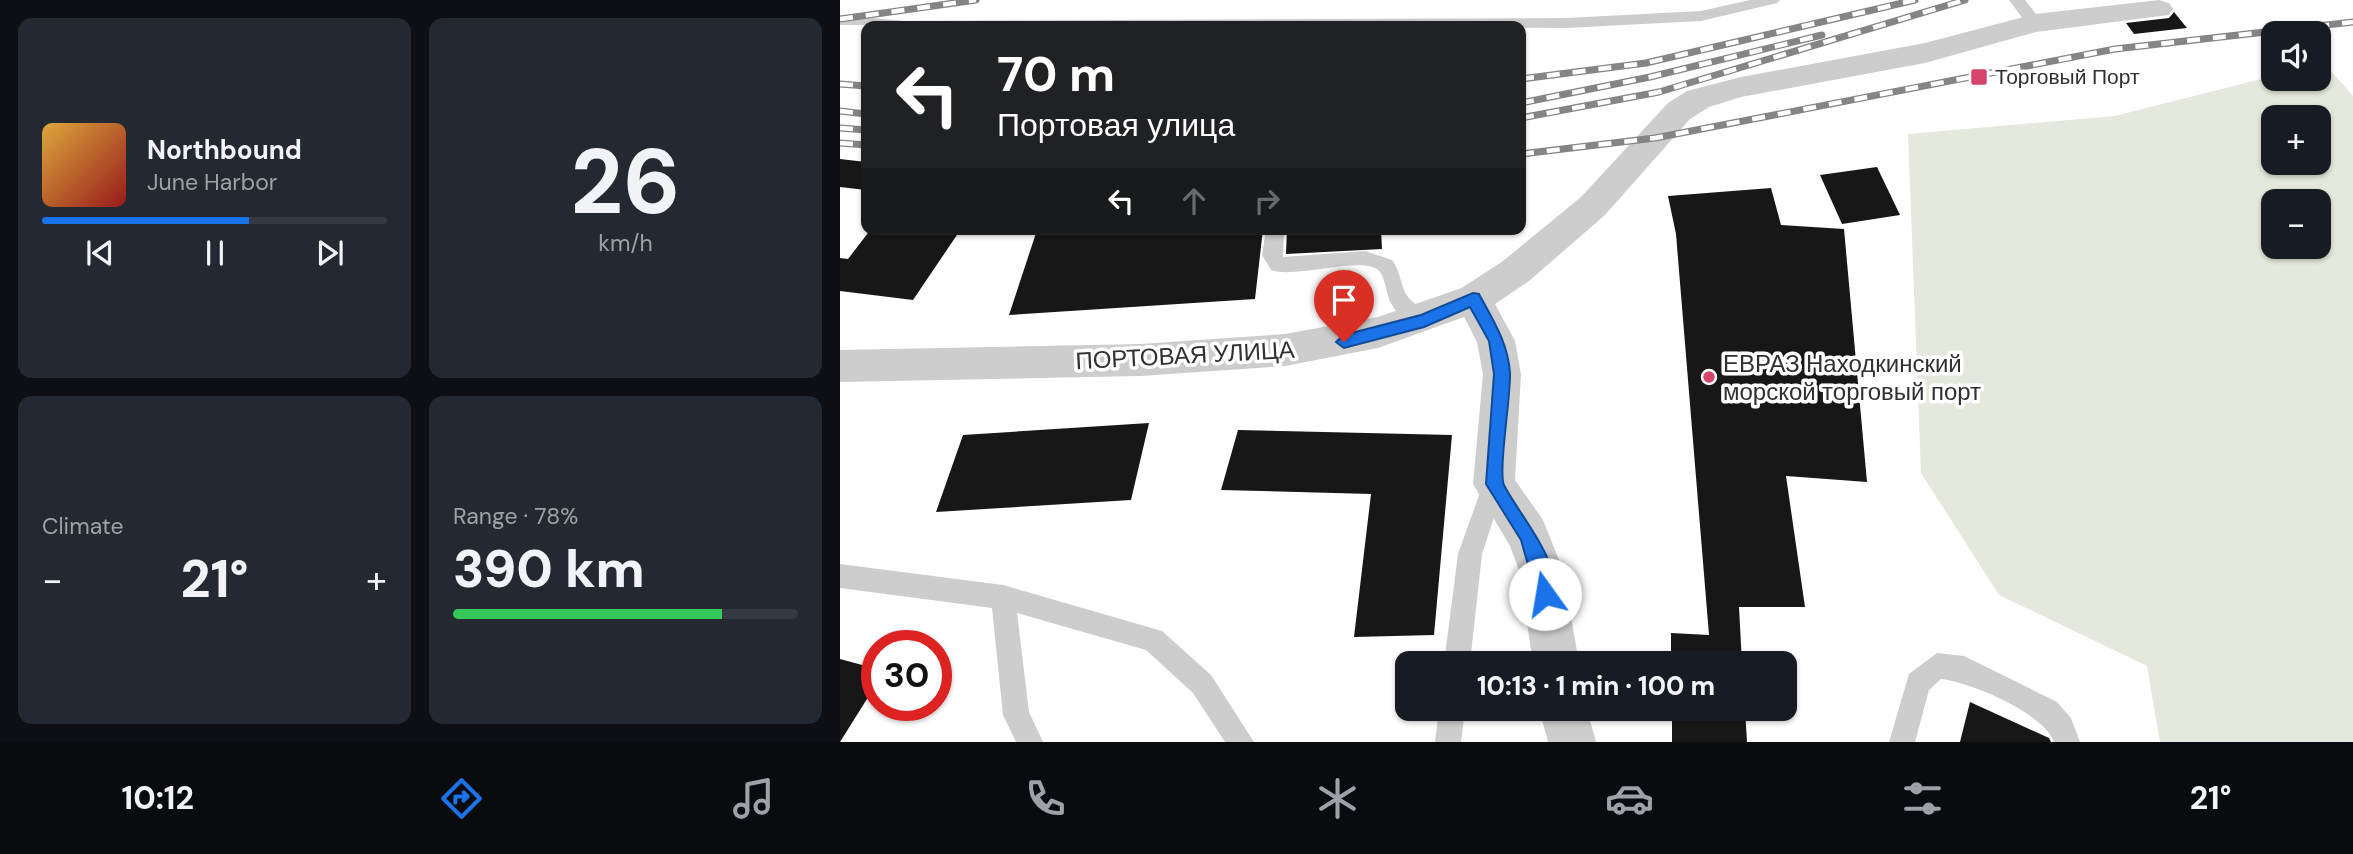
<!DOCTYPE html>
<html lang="en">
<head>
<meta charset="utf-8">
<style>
	:root { --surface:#171b24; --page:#242831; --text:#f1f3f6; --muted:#9ea1a6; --line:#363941; --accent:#1a73e8 }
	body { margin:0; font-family:"DM Sans",sans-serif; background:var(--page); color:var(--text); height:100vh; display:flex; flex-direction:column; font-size:26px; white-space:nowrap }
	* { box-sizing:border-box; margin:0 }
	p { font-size:23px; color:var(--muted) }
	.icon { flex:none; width:38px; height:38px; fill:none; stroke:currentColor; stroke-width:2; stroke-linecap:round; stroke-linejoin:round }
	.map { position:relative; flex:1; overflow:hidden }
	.sheet { display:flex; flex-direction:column; gap:18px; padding:18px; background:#0d0f14; width:840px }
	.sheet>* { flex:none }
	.banner { position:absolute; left:21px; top:21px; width:665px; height:214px; border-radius:14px; box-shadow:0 2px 5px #0004; background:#202124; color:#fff; overflow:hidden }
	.controls { position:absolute; left:1421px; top:21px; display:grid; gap:14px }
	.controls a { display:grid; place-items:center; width:70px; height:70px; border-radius:14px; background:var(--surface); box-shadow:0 2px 5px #0004; font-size:35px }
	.speed { position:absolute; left:21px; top:630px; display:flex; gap:14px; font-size:35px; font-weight:700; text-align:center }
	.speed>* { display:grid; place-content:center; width:91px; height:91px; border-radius:50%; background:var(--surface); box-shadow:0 2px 5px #0004; line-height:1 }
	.speed .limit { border:10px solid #d22; background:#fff; color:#111 }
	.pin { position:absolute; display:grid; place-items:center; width:60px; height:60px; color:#fff; margin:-72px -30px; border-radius:50% 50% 50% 0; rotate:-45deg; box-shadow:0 0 7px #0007 }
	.pin .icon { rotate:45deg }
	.me { position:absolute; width:77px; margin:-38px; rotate:347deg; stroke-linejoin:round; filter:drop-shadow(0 0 5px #0008) }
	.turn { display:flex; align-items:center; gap:24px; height:147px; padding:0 21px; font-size:32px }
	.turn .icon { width:91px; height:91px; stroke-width:2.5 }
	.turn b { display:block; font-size:49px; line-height:60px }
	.lanes { display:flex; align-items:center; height:66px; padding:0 21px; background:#0003; justify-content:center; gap:35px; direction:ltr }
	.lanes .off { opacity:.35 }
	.big { font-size:52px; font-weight:800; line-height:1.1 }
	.sheet .widget { flex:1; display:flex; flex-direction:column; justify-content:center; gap:10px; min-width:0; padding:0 24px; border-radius:14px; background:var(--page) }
	.sheet .dial { align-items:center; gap:0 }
	.dial b { font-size:91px; line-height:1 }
	.song { display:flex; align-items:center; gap:21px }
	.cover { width:84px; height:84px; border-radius:10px; background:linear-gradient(135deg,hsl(40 70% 55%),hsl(0 70% 35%)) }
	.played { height:7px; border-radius:4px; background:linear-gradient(90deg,var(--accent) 60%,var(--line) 60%) }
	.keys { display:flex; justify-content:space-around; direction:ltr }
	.heat { display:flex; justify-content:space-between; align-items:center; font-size:38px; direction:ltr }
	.charge { height:10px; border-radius:5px; background:linear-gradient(90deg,#34c759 78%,var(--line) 0) }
	.sheet .tiles { flex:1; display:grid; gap:18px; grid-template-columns:repeat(2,1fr) }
	.trip { position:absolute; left:555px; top:651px; width:402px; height:70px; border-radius:14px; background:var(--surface); box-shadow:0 2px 5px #0004; font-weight:800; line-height:70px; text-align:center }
	.menu { display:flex; height:112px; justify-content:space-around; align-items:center; background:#090b0e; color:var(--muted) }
	.menu .icon { width:49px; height:49px }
	.menu .current { color:var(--accent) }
	.menu b { font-size:32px; color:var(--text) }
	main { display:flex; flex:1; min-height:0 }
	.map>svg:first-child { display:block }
	.green { fill:#e5e8dc; fill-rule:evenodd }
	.building { fill:#171717 }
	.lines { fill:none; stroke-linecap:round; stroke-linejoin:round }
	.service { fill:#cdcdcd; fill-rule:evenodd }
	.minor { fill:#cdcdcd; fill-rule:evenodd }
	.tertiary { fill:#cdcdcd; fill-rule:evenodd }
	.rail-casing { stroke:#858585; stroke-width:7 }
	.rail { stroke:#fff; stroke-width:4.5; stroke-dasharray:13; stroke-linecap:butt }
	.route { fill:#1a73e8; stroke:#114b97; stroke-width:2 }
	.poi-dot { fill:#d4446b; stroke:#fff; stroke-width:2.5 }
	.labels { text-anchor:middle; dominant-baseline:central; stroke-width:7; stroke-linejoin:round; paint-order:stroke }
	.far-poi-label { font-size:21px; fill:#303030; stroke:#fff; text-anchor:start }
	.street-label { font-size:24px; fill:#303030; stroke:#fff }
	.poi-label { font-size:24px; fill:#303030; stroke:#fff; text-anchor:start }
</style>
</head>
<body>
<main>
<section class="sheet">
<div class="tiles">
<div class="widget">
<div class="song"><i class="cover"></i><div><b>Northbound</b><p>June Harbor</p></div></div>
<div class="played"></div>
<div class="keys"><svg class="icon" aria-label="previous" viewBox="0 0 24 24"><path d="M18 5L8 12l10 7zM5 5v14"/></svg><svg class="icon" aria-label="pause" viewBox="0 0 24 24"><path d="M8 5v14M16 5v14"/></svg><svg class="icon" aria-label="next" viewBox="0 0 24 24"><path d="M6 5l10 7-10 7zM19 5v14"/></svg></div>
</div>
<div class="widget dial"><b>26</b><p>km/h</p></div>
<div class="widget"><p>Climate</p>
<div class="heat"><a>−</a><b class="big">21°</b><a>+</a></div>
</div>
<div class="widget"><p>Range · 78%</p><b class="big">390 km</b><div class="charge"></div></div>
</div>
</section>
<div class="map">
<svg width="1513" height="742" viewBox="0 0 1513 742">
	<rect width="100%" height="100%" fill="#fff"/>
	<path class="green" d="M1484,63L1513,96V742H1320L1307,666L1159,595L1081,473L1068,134L1275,116L1433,76V79H1479V64ZM1433,117H1479V163H1433ZM1433,201H1479V247H1433Z"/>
	<path class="building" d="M1334,12L1347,28L1294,34L1286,23L1329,18Z
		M0,159L26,162V190L0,187Z
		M1037,167L1060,215L1002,224L980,175Z
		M931,188L941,225L1004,229L1027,482L946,476L965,607H899L902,663H831V633L869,635L836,234L828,196Z
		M31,229H121L73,300L0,291V258L8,259Z
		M254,229H423L415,299L169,315L196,233Z
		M447,229H541L542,249L446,254Z
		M309,423L291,500L96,512L123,435Z
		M398,430L612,435L594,635L514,637L531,494L381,490Z
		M0,659L37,669V683L0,742Z
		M1130,702L1209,738L1211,742H1120Z
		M832,709H905L907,742H832Z"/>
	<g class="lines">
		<path class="service" d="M910,0H940L937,3L861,21L726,28L0,25V15L64,21L726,18L861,11Z
			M1169,0H1185L1203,23L1201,27H1189Z
			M426,229H444L443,257L525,251L552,260C561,271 560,286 568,297C576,307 588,310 594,321L591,327C583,330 579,328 572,323C565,318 556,313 552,305C546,296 546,277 538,270C521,256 456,279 431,270L422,255Z
			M654,473L662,477L665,484L642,554L630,663H604L618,554L643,484L646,477Z
			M0,564L163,585L322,631L371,675L414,742H385L353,693L306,650L177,613L189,712L203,742H176L163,715L152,608L0,588Z
			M1097,653L1124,656L1217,702L1231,718L1240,742H1214C1204,713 1130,682 1101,679L1089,690L1075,742H1049L1069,674Z
			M599,709H625L621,742H595Z"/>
		<path class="minor" d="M1319,0L1329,3L1333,9L1329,15L1196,32L1085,63L901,97L869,107L850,119L765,215L689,281L655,304L675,341L681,374L675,480L703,520L723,570L739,663H693L679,570L670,546L633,484L643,374L637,342L615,299L620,289L663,261L741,197L828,103L847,91L901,77L1085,43L1195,14Z
			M699,709H747L756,742H708Z"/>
		<path class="tertiary" d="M633,284L646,289L651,299L646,309L538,348L445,366L300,376L0,382V350L300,344L445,334L538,317Z"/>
		<g class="rail-casing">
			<path id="rail" d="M0,19L136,0
				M681,79L806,63L1075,0
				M0,84L26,86
				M681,103L810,77L982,35
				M0,111L26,114
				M681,118L819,92L1125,0
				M0,128L26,130
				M0,143L26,145
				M681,154L815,138L1275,49L1513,22"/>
		</g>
		<use href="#rail" class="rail"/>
	</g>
	<path class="route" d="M633,293L639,294C653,320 668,343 670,373C671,395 658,471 664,485C678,514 726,565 711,600L705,603L698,600L681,540L646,484L654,374L649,341L630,307L584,327L504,348L496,342L504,335L581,315Z"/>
	<g class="poi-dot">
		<rect x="1130" y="68" width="18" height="18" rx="3.5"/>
		<circle cx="869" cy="377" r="7"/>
	</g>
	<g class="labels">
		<g class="far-poi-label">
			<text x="1155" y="77">Торговый Порт</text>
		</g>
		<g class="street-label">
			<text transform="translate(345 355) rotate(-3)">ПОРТОВАЯ УЛИЦА</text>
		</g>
		<g class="poi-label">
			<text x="883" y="363">ЕВРАЗ Находкинский<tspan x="883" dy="28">морской торговый порт</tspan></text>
		</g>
	</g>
</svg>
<div class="controls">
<a><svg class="icon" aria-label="sound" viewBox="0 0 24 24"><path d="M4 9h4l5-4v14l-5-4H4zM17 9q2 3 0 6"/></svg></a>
<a>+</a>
<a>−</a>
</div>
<div class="speed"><div class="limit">30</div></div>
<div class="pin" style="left:504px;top:342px;background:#d93025"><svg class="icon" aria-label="arrive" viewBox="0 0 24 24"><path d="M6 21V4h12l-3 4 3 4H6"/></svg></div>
<svg class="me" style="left:705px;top:594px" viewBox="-20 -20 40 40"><circle r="19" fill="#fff"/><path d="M0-13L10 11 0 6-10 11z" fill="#1a73e8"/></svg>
<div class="trip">10:13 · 1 min · 100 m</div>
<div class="banner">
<div class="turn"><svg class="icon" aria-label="left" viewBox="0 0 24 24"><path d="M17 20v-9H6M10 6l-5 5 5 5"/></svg><div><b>70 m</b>Портовая улица</div></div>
<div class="lanes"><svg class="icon" aria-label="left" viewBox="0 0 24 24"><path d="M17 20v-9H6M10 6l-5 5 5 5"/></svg><svg class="icon off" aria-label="ahead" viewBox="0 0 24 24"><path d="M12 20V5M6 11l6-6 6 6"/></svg><svg class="icon off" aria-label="right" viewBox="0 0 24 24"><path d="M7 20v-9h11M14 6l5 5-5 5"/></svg></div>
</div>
</div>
</main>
<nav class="menu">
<b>10:12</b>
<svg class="icon current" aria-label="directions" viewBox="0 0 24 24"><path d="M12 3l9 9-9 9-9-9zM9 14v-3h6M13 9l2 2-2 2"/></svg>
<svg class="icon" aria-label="music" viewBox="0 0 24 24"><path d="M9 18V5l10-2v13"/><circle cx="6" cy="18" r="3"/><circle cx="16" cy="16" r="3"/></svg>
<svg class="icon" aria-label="phone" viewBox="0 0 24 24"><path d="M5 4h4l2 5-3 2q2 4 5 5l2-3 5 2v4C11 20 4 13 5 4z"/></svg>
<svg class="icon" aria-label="climate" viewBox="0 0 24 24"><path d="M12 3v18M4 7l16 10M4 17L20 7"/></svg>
<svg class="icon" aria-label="car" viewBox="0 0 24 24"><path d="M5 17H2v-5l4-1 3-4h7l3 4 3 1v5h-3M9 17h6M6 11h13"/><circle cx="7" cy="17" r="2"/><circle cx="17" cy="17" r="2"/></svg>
<svg class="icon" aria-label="filters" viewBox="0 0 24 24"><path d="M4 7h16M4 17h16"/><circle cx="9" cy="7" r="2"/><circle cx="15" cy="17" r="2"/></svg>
<b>21°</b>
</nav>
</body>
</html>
